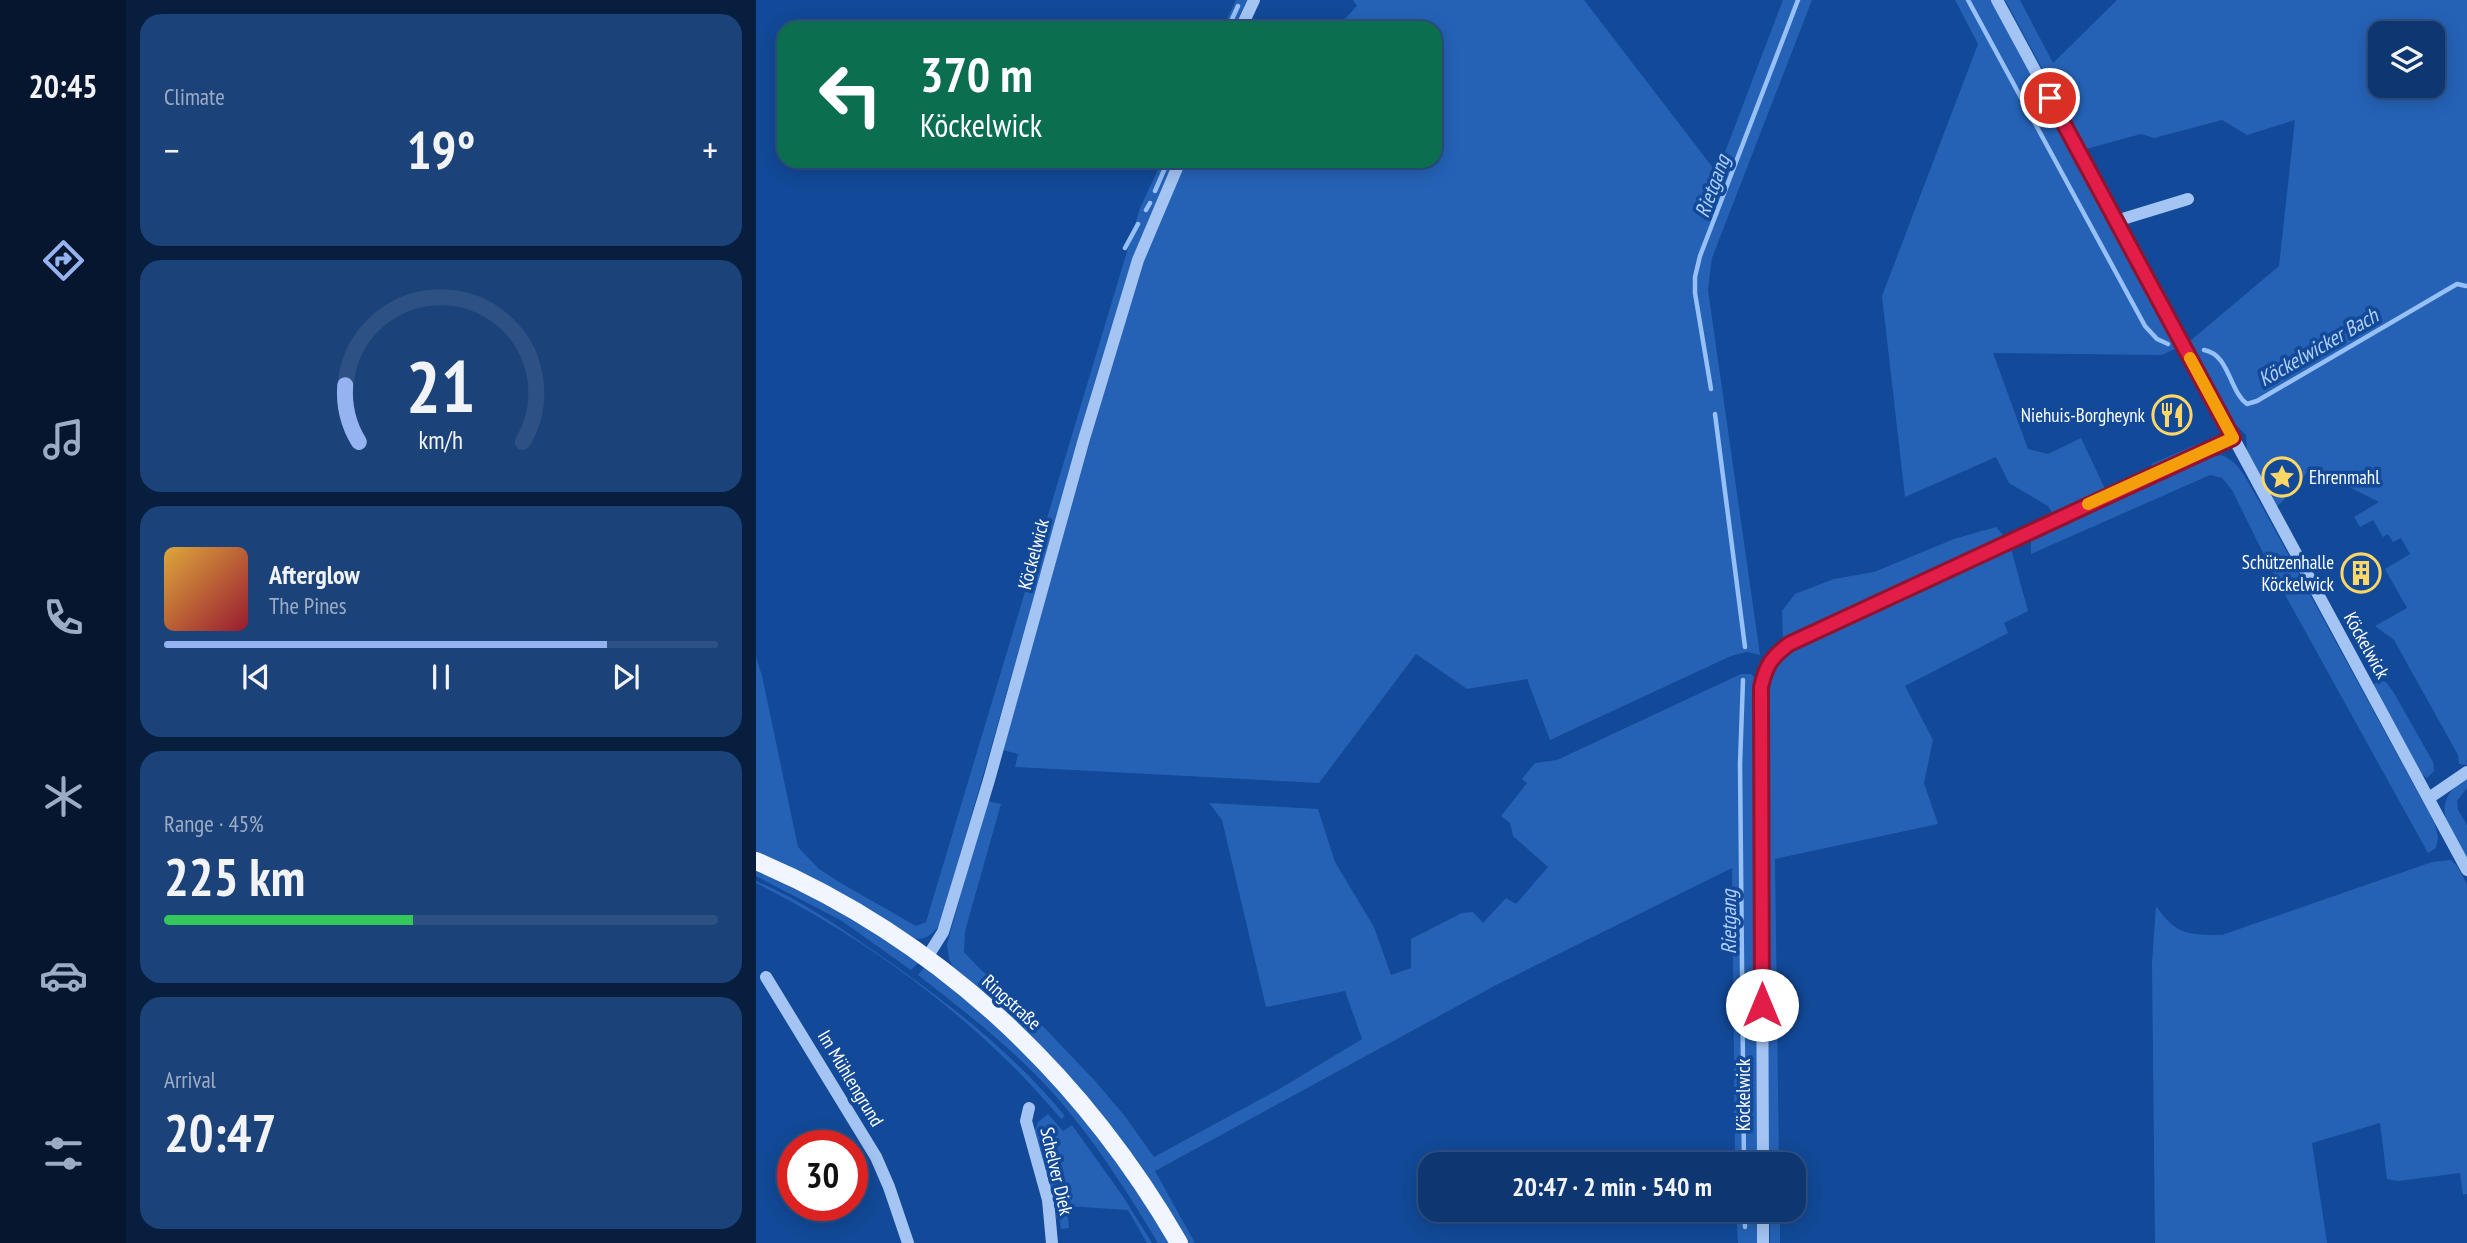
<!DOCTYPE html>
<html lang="en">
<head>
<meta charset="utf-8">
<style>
	:root { --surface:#0e3772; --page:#1c427a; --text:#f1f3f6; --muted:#9bacc4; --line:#2e5184; --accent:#95b2f1 }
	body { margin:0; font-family:"PT Sans Narrow",sans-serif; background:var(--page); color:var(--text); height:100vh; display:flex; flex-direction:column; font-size:26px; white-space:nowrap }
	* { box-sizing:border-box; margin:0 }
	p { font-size:23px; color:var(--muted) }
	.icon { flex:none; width:38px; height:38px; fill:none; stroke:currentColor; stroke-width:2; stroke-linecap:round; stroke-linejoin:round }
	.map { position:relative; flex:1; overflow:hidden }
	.drawer { display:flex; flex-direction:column; gap:14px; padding:14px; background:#081e3f; width:630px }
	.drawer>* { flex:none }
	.guide { position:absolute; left:21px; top:21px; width:665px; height:147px; border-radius:21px; box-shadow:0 4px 18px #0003,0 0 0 2px var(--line); background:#0b6e4f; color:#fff; overflow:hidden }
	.fabs { position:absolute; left:1612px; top:21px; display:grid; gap:14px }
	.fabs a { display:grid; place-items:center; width:77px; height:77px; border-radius:14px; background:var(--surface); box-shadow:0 4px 18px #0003,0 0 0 2px var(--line); font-size:35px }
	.speed { position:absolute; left:21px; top:1130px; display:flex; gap:14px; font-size:35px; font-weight:700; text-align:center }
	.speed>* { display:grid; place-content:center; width:91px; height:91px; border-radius:50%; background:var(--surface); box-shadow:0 4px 18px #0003,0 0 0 2px var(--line); line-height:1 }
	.speed .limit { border:10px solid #d22; background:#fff; color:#111 }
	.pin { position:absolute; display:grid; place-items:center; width:60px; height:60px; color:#fff; margin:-30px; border:4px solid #fff; border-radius:50%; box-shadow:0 2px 7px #0007 }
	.me { position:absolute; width:77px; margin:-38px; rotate:0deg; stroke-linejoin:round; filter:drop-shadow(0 0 5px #0008) }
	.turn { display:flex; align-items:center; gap:24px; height:147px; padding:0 28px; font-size:32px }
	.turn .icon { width:91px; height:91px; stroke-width:2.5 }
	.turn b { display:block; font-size:49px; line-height:60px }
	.big { font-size:52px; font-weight:700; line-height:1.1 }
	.drawer .tile { flex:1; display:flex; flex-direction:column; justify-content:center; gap:10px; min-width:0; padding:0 24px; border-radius:21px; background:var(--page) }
	.drawer .dial { align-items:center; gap:0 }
	.dial svg { height:182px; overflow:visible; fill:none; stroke:var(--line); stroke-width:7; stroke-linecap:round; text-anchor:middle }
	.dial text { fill:var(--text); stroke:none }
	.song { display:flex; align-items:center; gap:21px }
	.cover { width:84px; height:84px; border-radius:10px; background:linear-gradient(135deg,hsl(40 70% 55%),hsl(350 70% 35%)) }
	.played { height:7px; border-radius:4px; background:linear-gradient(90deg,var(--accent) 80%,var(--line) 80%) }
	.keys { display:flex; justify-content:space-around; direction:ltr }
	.heat { display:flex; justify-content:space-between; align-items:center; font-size:38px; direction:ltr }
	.charge { height:10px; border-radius:5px; background:linear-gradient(90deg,#34c759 45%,var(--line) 0) }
	.trip { position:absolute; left:662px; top:1152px; width:388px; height:70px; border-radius:21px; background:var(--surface); box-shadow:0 4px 18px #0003,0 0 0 2px var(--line); font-weight:700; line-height:70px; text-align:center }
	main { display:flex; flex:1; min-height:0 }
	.menu { display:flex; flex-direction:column; width:126px; justify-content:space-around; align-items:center; background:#06162e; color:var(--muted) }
	.menu .icon { width:49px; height:49px }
	.menu .on { color:var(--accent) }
	.menu b { font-size:32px; color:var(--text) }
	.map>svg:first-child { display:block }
	.green { fill:#2562b6; fill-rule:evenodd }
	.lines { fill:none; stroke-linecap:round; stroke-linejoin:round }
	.stream { stroke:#96c0f6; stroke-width:4.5 }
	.minor { stroke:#a4c5f3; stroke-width:12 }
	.major { stroke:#f0f5ff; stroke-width:18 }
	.route-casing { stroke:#92132f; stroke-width:18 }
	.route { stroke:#e11d48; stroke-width:12 }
	.slow { stroke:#f59e0b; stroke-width:12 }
	.labels { text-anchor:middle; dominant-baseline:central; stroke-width:7; stroke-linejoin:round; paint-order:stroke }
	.poi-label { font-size:19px; fill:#fff; stroke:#124998; text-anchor:end }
	.street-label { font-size:19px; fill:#fff; stroke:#124998 }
	.water-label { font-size:21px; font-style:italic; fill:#b0d0fa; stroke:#124998 }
</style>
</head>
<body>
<main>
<nav class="menu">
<b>20:45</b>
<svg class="icon on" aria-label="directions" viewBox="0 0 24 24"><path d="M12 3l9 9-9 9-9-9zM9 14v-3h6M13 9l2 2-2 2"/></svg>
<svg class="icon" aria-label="music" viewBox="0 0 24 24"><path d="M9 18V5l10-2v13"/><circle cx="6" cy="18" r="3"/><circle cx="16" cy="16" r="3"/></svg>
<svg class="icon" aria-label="phone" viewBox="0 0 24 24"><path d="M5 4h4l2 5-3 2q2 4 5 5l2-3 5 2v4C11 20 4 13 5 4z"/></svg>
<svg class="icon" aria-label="climate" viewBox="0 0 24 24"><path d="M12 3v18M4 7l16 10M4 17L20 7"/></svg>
<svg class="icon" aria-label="car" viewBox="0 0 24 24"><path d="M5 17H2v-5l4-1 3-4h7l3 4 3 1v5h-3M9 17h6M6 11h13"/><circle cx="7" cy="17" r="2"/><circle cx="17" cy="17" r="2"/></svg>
<svg class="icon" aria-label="filters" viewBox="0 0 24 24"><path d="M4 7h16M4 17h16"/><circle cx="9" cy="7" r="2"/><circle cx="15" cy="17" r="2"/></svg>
</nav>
<section class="drawer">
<div class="tile"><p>Climate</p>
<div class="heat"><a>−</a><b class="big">19°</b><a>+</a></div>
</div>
<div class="tile dial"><svg viewBox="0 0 100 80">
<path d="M14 69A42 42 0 1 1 86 69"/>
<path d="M14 69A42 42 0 0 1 8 44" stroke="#95b2f1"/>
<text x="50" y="56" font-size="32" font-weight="700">21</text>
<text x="50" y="72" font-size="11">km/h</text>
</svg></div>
<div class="tile">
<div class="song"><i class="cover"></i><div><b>Afterglow</b><p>The Pines</p></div></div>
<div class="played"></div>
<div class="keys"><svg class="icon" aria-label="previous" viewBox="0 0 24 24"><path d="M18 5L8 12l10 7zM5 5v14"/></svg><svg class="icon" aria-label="pause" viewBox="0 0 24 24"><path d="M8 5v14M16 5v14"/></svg><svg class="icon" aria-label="next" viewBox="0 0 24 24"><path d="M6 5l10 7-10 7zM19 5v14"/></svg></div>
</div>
<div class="tile"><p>Range · 45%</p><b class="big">225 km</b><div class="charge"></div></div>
<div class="tile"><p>Arrival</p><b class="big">20:47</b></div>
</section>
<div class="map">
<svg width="1711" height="1243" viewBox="0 0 1711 1243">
	<rect width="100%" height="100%" fill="#124998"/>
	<path class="green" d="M480,0H491L478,28H467Z
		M597,0H828L961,173L1027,0H1056L956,258L952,290L1004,655L991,652L975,656L794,740L771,679L711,689L660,654L563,783L259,767L262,754L247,750L370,313L389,254L429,161H679V28H580L601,6Z
		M1199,0H1236L1423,347L1406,355L1237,353L1272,449L1292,454L1325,438L1350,491L1297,514L1292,506L1253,483L1240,457L1149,497L1126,296L1222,44Z
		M1249,0H1264L1297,63L1361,0H1711V765L1703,764L1702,755L1638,640L1619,626L1651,608L1629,569L1654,554L1645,538L1637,542L1632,534L1627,537L1617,520L1604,527L1598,517L1623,502L1555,468L1525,503L1521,506L1491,451L1490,435L1479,424L1434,341L1523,266L1539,120L1491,135L1466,120L1398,138L1385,134L1330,149ZM1624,33H1676V86H1624Z
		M406,161H418C367,273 335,394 302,512C263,649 224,787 184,924C179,932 168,942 158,938C142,932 127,917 112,908C76,888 38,870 0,852V657L6,676L42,847L63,869L83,882L160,926L170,922L384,208Z
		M1444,443L1445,447L1398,469L1395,464Z
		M1465,455C1484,461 1492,483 1502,499L1679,824L1682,837L1680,848L1672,853L1517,573L1476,490L1466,478L1454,475L1275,554V542L1280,535L1446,459Z
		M1240,527L1250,538L1027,640L1026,611L1039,594L1078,579L1118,572L1198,539Z
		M1254,545L1272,611L1248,623L1252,633L1149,686L1177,740L1168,783L1182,824L1019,859L1023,1164H1013L1009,701L1014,670L1034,648Z
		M985,674H995L1001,680L1005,1164H979L976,868L740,985L399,1171L439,1243H431C387,1162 329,1085 260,1023C240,1005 219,988 199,970L193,959L191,944L231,801L245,804L209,931L208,952L224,969L263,1001L340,1082L368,1115L398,1157L525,1088L606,1039L589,991L510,1007L466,820L453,803L562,809L579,862L618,927L635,975L655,968V939L706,913L717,912L727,923L750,898L760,904L792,867L757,836L754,823L745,816L771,783L766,779L779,763L801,760Z
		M1622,680L1630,682L1638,693L1677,762L1678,771L1671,778L1666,774L1617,686Z
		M1711,777V788L1701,801L1702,810L1711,825V861C1693,827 1671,804 1711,777Z
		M1695,860L1701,866L1711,884V1194L1707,1195L1704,1173L1642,1181L1631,1179L1624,1123L1556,1143L1571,1243H1399L1396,963L1400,906C1420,935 1432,935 1466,935L1676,862Z
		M0,870C58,896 110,927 163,962L155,970L86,921L0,876Z
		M0,881C41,898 79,924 115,949C185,997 255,1050 309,1116L305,1119C222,1020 115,941 0,883Z
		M169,966L234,1020L274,1058L351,1146L415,1243H402C374,1196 344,1149 309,1107C269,1058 212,1014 162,975Z
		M292,1114L307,1131L316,1125L366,1195L396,1243H391L372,1210L311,1206L313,1228L305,1229L304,1218H300L299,1205L279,1130L282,1122Z
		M980,1209H1006V1243H982Z
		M1014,1209H1024V1243H1014Z"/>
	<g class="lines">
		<path class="stream" d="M1212,0L1389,326L1401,339L1412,344
			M472,28L482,6
			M399,191L412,161
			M390,210L394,203
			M369,248L382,224
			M1448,350C1474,355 1472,389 1491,404L1501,401L1701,284L1710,286
			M955,389L939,293V277L944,256L1042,0
			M959,414L989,647
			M987,680L984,764L988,1164
			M988,1209L989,1227"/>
		<path class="minor" d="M1241,0L1711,870
			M485,28L498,0
			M1360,221L1432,199
			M1673,798L1711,772
			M170,959L187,932L233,780L328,439L382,260L424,161
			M10,977L120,1157L133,1187L152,1243
			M273,1108L270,1121L292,1200L296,1243
			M1007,1164L1005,687C1010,665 1015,658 1033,644L1477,438
			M1007,1209V1243"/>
		<path class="major" d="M0,861C181,938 325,1073 423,1243"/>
	</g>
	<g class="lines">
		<g class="route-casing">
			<path id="route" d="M1006,1005L1005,687C1010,665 1015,658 1033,644L1477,438L1294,98"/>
		</g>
		<use href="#route" class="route"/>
		<path class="slow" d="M1332,504L1477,438L1434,358"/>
	</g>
	<defs>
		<g id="restaurant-ring" transform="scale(2.0125)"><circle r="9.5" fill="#124998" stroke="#ffd766" stroke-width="1.5"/><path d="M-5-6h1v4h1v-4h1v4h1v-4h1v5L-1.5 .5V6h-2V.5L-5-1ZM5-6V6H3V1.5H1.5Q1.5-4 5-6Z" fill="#ffd766"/></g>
		<g id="sight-ring" transform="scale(2.0125)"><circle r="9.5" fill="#124998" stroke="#ffd766" stroke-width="1.5"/><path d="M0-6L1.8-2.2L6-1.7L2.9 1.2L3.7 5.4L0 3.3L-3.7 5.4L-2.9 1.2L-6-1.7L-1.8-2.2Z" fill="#ffd766"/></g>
		<g id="building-ring" transform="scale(2.0125)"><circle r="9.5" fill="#124998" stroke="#ffd766" stroke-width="1.5"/><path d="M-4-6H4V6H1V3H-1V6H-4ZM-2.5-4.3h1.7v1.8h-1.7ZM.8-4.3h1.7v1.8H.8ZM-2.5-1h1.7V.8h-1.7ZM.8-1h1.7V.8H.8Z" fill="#ffd766"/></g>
	</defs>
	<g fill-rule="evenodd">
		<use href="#restaurant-ring" x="1416" y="415"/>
		<use href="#sight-ring" x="1526" y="477"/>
		<use href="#building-ring" x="1605" y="573"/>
	</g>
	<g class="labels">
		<g class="poi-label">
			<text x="1389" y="415">Niehuis-Borgheynk</text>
			<text x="1553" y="477" text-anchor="start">Ehrenmahl</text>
			<text x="1578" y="562">Schützenhalle<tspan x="1578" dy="22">Köckelwick</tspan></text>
		</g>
		<g class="street-label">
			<text transform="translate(277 554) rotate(-75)">Köckelwick</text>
			<text transform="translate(1611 645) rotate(61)">Köckelwick</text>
			<text transform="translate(256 1002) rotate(42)">Ringstraße</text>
			<text transform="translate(95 1078) rotate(59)">Im Mühlengrund</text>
			<text transform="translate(987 1095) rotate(-90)">Köckelwick</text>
			<text transform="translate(301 1171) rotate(77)">Schelver Diek</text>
		</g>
		<g class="water-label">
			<text transform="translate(956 186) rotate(-70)">Rietgang</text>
			<text transform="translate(1562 347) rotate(-30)">Köckelwicker Bach</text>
			<text transform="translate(972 922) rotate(-90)">Rietgang</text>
		</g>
	</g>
</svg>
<div class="fabs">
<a><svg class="icon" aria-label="layers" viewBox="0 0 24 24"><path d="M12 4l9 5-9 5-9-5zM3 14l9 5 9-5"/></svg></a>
</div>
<div class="speed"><div class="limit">30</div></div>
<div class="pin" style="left:1294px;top:98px;background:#d93025"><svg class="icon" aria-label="arrive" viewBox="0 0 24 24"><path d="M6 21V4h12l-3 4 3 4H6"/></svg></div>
<svg class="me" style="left:1006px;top:1005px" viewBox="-20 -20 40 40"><circle r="19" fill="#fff"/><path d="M0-13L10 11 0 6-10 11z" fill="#e11d48"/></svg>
<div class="trip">20:47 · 2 min · 540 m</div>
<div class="guide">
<div class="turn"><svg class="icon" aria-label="left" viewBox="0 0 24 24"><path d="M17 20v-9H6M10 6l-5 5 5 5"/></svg><div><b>370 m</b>Köckelwick</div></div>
</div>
</div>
</main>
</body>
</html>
